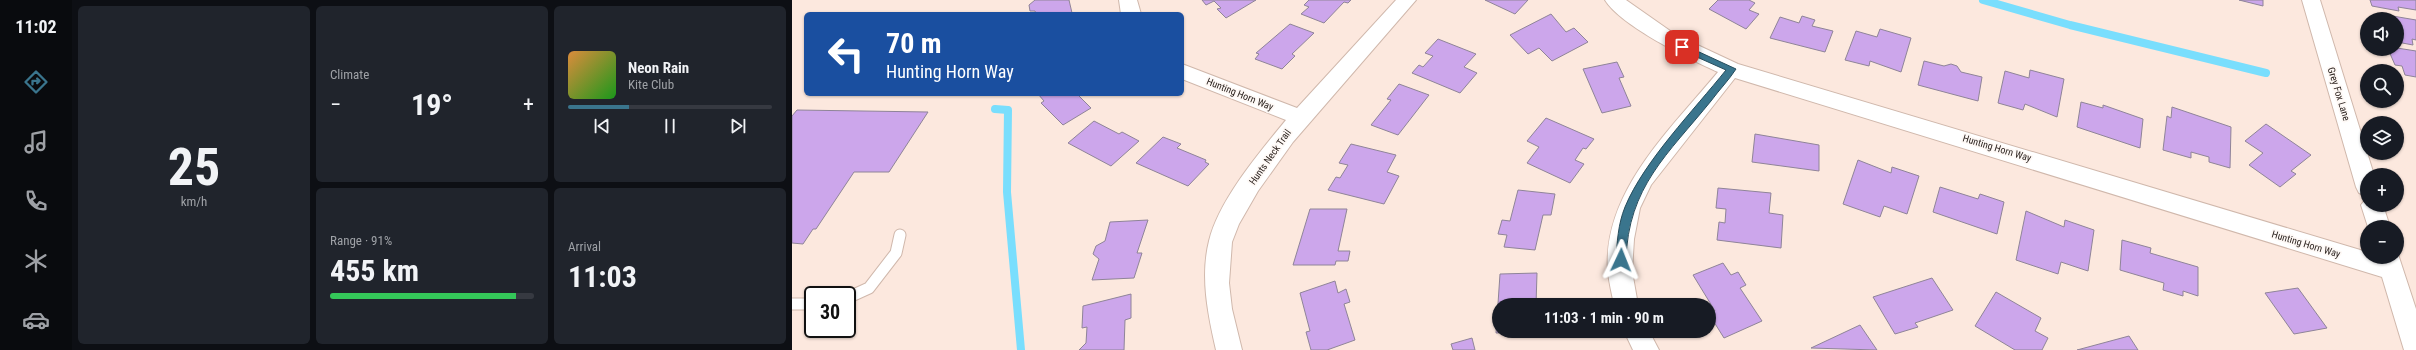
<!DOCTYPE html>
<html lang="en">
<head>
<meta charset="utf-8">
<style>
	:root { --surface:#171b24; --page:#20242c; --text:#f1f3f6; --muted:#9ea1a6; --line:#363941; --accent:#3a758d }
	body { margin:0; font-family:"Roboto Condensed",sans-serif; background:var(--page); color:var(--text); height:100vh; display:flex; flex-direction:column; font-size:15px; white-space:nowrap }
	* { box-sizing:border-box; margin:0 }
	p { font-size:13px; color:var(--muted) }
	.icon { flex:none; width:22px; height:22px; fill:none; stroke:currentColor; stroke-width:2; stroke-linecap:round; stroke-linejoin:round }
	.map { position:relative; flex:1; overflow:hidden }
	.sheet { display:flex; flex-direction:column; gap:6px; padding:6px; background:#0d0f14; width:720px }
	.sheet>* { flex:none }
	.guide { position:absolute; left:12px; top:12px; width:380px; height:84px; border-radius:6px; box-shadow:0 1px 3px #0004; background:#1a4fa0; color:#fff; overflow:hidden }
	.fabs { position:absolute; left:1568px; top:12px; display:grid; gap:8px }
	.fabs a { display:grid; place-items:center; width:44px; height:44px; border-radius:50%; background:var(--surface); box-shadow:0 1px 3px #0004; font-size:20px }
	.speed { position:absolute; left:12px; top:286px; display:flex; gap:8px; font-size:20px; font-weight:700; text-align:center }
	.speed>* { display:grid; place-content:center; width:52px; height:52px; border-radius:50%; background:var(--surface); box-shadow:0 1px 3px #0004; line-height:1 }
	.speed .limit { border:2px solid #111; border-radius:6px; background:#fff; color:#111 }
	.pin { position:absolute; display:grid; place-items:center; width:34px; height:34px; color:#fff; margin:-17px; border-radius:8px; box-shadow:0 2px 6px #0006 }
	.me { position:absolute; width:44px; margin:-22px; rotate:2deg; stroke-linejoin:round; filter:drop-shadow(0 0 3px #0008) }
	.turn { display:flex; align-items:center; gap:14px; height:84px; padding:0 16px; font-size:18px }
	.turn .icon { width:52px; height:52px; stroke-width:2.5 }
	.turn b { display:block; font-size:28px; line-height:34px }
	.big { font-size:30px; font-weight:700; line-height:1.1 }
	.sheet .widget { flex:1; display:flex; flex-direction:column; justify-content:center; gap:6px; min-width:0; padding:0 14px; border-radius:6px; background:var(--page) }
	.sheet .dial { align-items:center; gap:0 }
	.dial b { font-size:52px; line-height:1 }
	.song { display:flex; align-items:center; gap:12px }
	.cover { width:48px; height:48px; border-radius:6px; background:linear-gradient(135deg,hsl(30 70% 55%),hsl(120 70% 35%)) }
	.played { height:4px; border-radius:2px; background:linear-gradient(90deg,var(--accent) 30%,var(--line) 30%) }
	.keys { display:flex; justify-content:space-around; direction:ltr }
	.heat { display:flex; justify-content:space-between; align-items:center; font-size:22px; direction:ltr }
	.charge { height:6px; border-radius:3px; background:linear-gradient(90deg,#34c759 91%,var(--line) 0) }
	.sheet .tiles { flex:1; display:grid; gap:6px; grid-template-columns:repeat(3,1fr) }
	.widget:first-child { grid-row:span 2 }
	.trip { position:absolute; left:700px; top:298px; width:224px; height:40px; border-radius:20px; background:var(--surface); box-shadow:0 1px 3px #0004; font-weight:700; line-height:40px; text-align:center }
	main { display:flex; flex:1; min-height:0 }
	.menu { display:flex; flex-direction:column; width:72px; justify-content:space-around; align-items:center; background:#090b0e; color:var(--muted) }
	.menu .icon { width:28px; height:28px }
	.menu .selected { color:var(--accent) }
	.menu b { font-size:18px; color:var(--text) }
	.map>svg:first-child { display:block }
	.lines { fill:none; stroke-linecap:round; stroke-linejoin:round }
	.stream { stroke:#79defd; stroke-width:8 }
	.building { fill:#cca6eb; stroke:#8f8498 }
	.service-casing { stroke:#d0b8ac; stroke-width:13 }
	.minor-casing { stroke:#d0b8ac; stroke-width:2 }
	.service { stroke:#fff; stroke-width:11 }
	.minor { fill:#fff; fill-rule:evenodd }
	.route { fill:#3a758d; stroke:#264c5c }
	.labels { text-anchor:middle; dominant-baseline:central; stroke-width:3.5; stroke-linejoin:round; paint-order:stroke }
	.street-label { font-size:10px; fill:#2a211d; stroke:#fef9f6 }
</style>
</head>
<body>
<main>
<nav class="menu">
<b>11:02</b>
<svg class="icon selected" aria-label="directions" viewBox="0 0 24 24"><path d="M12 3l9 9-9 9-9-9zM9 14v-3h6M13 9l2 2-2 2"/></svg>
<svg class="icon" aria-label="music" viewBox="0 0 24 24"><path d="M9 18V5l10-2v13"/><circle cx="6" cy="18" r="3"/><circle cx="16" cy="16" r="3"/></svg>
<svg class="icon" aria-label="phone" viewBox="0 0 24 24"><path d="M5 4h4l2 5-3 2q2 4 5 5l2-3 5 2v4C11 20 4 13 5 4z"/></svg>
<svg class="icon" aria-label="climate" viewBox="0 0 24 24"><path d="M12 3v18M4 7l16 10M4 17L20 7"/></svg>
<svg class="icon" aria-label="car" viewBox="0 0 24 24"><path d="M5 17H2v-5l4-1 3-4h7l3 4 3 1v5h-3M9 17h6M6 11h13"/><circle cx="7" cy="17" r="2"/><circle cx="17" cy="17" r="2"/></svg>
</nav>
<section class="sheet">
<div class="tiles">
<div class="widget dial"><b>25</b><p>km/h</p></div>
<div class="widget"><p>Climate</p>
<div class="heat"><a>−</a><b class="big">19°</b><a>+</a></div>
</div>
<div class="widget">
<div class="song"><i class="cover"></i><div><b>Neon Rain</b><p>Kite Club</p></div></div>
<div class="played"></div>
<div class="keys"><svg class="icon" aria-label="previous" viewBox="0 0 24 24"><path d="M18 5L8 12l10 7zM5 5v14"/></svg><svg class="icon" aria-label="pause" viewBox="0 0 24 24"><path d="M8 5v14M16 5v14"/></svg><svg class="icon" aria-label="next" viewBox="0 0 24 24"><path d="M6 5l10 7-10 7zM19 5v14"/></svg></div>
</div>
<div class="widget"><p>Range · 91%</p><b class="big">455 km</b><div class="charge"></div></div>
<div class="widget"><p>Arrival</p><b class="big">11:03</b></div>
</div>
</section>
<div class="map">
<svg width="1624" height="350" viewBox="0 0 1624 350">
	<rect width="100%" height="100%" fill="#fce8de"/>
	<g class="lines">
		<path class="stream" d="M1191,0L1278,25L1474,73
			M203,109L216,110L215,192L229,350"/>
	</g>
	<path class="building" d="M243,0H277L280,13L244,14L243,11H238L237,5Z
		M410,0H464L434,18L425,9L429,8L422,1L414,5Z
		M517,0H559L556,3L552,2L532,23L509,14L517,7L512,5Z
		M693,0H736L723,14Z
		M926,0H957L963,3L957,10L967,14L954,29L917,9Z
		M1447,0H1471V6Z
		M1578,0H1624V10L1606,7L1607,11L1580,6Z
		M759,14L774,32L782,28L796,42L760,61L747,48L736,54L718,35Z
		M1589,14L1624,20V40L1620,39L1621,45L1605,42V19H1590Z
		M1010,16L1023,20L1020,26L1041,31L1033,52L978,38L988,17L1007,23Z
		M498,24L522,33L500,54L503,56L490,69L463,59L467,54L464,53Z
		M1088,29L1119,38L1109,72L1078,61L1077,66L1053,60L1064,31L1085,37Z
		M646,39L684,54L672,67L685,73L668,93L620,73L627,65L631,67L641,56L633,53Z
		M1605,48L1624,51V77L1613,75L1610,66L1603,65L1596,49Z
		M1132,61L1152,66L1159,64L1165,66L1169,72L1190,77L1186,101L1126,85Z
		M825,62L832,77L827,78L839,106L810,113L791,69Z
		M1238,70L1272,79L1265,117L1233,104L1231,110L1206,103L1213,71L1237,78Z
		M607,84L637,95L606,135L579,125L599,100L595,99Z
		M246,94H285L299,108L271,125L249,103L252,101Z
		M1289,102L1311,108V105L1351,119L1348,148L1285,127Z
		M1380,107L1439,127L1438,168L1417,162V157L1399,152V158L1371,150L1375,116L1379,118Z
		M5,110L136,112L97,172H62L24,229H21L11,244L0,243V116Z
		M754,118L802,139L794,149L791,148L783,160L792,164L778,183L735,163L747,147L735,141Z
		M302,121L327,134L330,132L347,141L319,166L276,143Z
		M1474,124L1519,155L1499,171L1504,174L1488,187L1457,165L1471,153L1453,141Z
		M963,134L1027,145V171L960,162Z
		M371,137L389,144L385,148L414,160L413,162L417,164L396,186L344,163Z
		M559,144L604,155L595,172L607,176L592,204L536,190L544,177L548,178L556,165L547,163Z
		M1066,160L1099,173L1100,167L1127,176L1115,214L1092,206L1088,217L1051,204Z
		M1148,187L1186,199L1188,194L1212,202L1205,234L1141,212Z
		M926,188L979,193L977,213L991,215L989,248L925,240L927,222L933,223L934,209L924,208Z
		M726,190L763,194L759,215H751L743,250L712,247L715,235L706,234L710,220L718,221Z
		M518,209H555L546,251H558L556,261H544L543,265H501Z
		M1234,211L1272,227L1273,220L1302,230L1296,271L1269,262L1266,274L1224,260Z
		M356,220L345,253H350L342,278L300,280L307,259L301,254L304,246L313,241L318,222Z
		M1330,240L1359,248L1358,253L1406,267V296L1391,291V296L1371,290L1372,283L1328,270Z
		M931,263L939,275L946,272L954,285L948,288L970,321L932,338L917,314L923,311L901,275Z
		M745,273L744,305H707V331L743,332L704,333L708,274Z
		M1140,278L1161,310L1123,323L1126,327L1103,334L1081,297Z
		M543,281L546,293L554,289L558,302L552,304L563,340L535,350H519L514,332L518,331L508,293Z
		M1506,288L1535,328L1502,334L1473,293Z
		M1204,292L1249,318L1243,331L1256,338L1250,350H1223L1183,326Z
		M339,294V318L333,320L332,350H287L294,343L295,327L290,328L291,306Z
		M1068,325L1085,350L1019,348Z
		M1337,336L1346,350H1285Z
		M680,338L683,350H661L659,344Z"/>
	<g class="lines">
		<g class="service-casing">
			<path id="service" d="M55,298L77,288L104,253L108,235
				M0,304H21"/>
		</g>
		<g class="minor-casing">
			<path id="minor" d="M327,0H345L349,14H329Z
				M604,0H624L501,142L466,191L447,224L440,242L437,283L440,309L450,350H424C416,315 408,277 417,241C427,200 467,153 494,120L390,79V64L505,108Z
				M813,0H834L884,35L946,64L1575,252V257H1605V251L1624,309V350H1612L1590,277L943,78L859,185L848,208L842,239L840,271L846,305H822C820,294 817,283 816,272C810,192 879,129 926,72C897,59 829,26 813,0Z
				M1510,0H1528L1582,175H1575V196L1567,193L1564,187Z
				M1575,197V205H1591L1598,227H1576L1569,205Z
				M832,331H857L867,350H841Z"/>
		</g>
		<use href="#service" class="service"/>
		<use href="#minor" class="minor"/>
	</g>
	<path class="route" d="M887,45H892L944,69C937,80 927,90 919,101C876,154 836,187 834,260L829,265L824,260C825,243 826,224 833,207C852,161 902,110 934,70L887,49Z"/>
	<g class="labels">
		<g class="street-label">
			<text transform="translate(448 94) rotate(22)">Hunting Horn Way</text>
			<text transform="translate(1547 94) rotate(73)">Grey Fox Lane</text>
			<text transform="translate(1205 148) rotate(17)">Hunting Horn Way</text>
			<text transform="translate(478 157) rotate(-55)">Hunts Neck Trail</text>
			<text transform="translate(1514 244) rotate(17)">Hunting Horn Way</text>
		</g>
	</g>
</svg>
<div class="fabs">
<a><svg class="icon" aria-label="sound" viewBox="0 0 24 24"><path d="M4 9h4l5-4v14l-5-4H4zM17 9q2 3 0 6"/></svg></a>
<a><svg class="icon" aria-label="search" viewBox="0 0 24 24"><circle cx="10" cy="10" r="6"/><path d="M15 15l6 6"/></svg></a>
<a><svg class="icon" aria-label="layers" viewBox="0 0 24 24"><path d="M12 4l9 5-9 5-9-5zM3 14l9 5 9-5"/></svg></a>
<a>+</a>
<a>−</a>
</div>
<div class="speed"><div class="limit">30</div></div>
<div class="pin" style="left:890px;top:47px;background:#d93025"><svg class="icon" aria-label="arrive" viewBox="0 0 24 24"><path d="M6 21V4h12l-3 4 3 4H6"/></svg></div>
<svg class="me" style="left:829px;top:260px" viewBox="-20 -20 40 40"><path d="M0-17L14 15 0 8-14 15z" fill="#3a758d" stroke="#fff" stroke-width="4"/></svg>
<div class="trip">11:03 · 1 min · 90 m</div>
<div class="guide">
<div class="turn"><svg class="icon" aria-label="left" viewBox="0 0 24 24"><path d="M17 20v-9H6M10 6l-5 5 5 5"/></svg><div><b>70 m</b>Hunting Horn Way</div></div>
</div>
</div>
</main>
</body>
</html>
